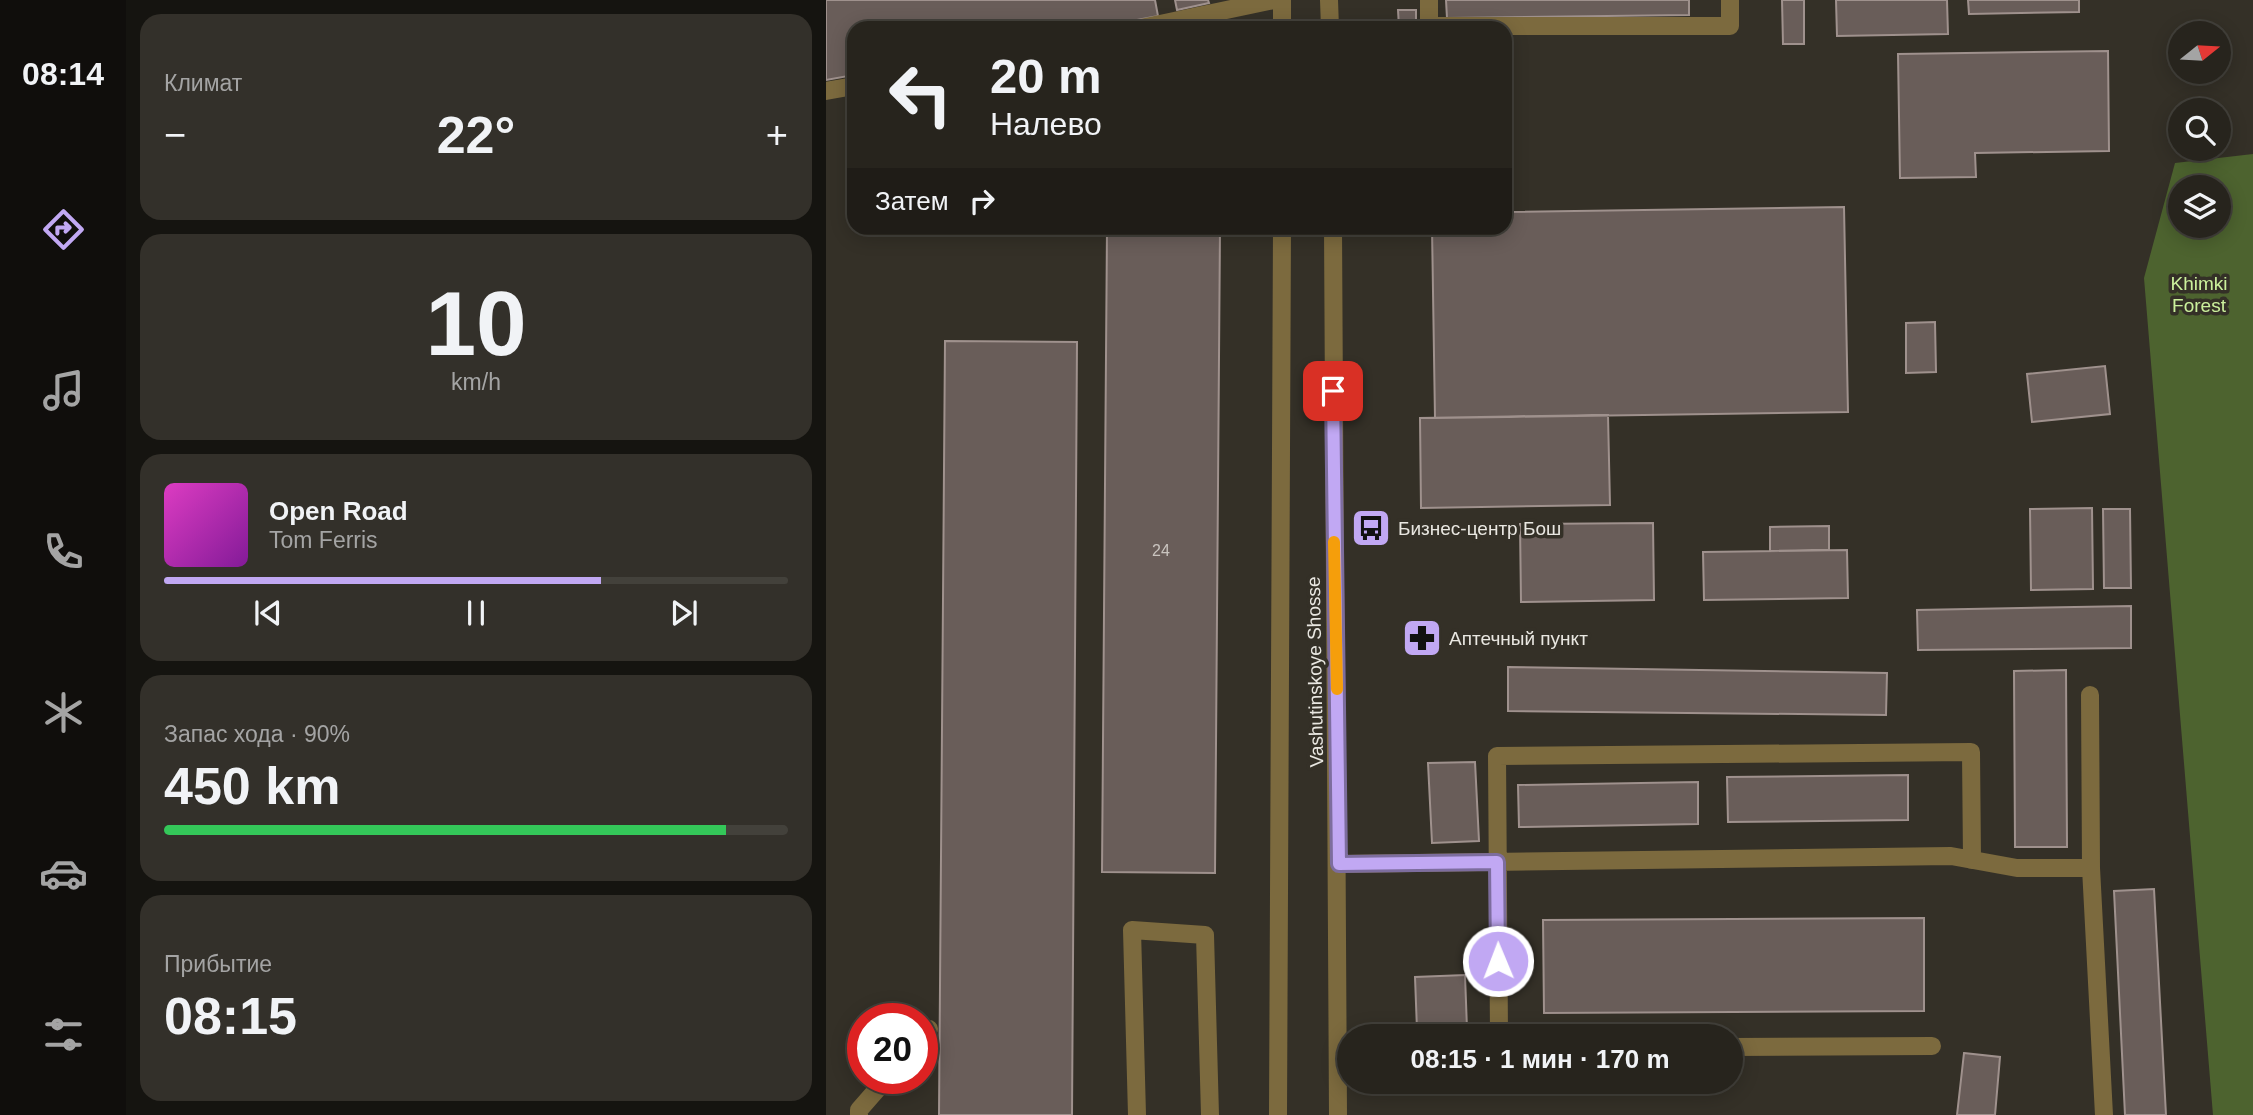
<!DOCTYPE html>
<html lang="ru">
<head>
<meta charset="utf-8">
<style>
	:root { --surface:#27241d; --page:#33302a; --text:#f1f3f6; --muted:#a4a4a4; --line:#43413b; --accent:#c1a8f3 }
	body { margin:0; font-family:Arial,sans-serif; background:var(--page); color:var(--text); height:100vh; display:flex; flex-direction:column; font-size:26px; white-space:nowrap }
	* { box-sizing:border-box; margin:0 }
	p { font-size:23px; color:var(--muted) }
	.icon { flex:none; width:38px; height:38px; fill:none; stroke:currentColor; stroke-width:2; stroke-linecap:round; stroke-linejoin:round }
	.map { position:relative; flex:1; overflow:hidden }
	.details { display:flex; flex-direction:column; gap:14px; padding:14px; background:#151410; width:700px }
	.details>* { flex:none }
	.hud { position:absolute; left:21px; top:21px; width:665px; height:214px; border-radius:21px; box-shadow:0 4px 18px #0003,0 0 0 2px var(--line); background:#27241d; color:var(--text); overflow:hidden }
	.needle { width:46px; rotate:72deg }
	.fabs { position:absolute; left:1342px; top:21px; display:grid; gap:14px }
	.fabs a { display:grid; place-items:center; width:63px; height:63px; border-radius:50%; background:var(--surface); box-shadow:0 4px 18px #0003,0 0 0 2px var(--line); font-size:35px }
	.speed { position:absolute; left:21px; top:1003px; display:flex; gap:14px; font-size:35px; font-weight:700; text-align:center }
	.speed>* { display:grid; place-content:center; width:91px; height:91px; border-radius:50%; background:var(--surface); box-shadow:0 4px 18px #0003,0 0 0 2px var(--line); line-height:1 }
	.speed .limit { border:10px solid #d22; background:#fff; color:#111 }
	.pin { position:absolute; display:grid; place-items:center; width:60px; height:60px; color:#fff; margin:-30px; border-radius:14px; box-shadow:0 4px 10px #0006 }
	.me { position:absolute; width:77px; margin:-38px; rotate:359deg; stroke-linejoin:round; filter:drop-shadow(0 0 5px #0008) }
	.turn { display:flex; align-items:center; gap:24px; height:147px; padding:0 28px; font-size:32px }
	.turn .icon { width:91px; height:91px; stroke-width:2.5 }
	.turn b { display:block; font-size:49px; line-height:60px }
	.then { display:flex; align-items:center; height:66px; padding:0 28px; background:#0003; gap:14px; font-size:26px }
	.big { font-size:52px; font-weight:600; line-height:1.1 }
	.details .card { flex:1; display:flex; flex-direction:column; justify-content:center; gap:10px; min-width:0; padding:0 24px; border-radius:21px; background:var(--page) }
	.details .dial { align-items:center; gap:0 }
	.dial b { font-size:91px; line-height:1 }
	.song { display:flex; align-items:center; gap:21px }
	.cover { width:84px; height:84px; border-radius:10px; background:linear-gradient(135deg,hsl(310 70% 55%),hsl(290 70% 35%)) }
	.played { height:7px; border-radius:4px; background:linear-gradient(90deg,var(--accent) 70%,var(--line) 70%) }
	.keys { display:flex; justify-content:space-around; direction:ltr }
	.heat { display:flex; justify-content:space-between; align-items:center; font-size:38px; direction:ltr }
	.charge { height:10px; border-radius:5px; background:linear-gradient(90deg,#34c759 90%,var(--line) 0) }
	.trip { position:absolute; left:511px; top:1024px; width:406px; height:70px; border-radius:35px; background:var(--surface); box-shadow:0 4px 18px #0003,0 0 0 2px var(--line); font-weight:600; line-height:70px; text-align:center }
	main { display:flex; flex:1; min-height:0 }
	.dock { display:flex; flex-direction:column; width:126px; justify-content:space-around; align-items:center; background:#100e0c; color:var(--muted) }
	.dock .icon { width:49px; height:49px }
	.dock .on { color:var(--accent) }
	.dock b { font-size:32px; color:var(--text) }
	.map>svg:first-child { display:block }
	.green { fill:#4d632f; fill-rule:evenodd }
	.building { fill:#695d59; stroke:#9f918d; stroke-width:2 }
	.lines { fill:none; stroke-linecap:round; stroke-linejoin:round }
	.minor { stroke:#7c6a3e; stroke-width:18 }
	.route-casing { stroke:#7d6d9e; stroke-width:18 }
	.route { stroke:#c1a8f3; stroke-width:12 }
	.slow { stroke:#f59e0b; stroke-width:12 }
	.labels { text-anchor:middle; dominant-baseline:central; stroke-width:7; stroke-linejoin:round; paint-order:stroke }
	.number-label { font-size:16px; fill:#c9c4bf }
	.park-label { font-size:19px; fill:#cbf09c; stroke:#343027 }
	.poi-label { font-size:19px; fill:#e9e7e1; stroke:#343027; text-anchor:start }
	.street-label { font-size:19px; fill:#e9e7e1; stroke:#343027 }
</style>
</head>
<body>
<main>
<nav class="dock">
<b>08:14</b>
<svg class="icon on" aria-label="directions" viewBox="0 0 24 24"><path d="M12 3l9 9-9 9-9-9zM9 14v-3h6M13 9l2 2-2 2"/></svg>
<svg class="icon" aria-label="music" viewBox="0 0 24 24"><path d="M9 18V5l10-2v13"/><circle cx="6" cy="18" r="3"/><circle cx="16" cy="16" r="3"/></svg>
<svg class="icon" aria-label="phone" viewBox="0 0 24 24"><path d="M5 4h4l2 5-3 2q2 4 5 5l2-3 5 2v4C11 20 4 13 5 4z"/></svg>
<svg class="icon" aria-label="climate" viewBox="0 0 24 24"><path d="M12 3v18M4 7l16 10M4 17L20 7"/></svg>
<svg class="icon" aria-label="car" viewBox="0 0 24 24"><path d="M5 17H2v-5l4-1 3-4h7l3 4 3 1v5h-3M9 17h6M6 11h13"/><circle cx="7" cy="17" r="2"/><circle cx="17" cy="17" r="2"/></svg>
<svg class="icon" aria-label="filters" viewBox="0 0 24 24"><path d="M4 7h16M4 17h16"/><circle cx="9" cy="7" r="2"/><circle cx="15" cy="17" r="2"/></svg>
</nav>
<section class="details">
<div class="card"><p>Климат</p>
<div class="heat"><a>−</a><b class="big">22°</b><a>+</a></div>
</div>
<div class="card dial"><b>10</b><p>km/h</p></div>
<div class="card">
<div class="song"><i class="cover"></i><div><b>Open Road</b><p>Tom Ferris</p></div></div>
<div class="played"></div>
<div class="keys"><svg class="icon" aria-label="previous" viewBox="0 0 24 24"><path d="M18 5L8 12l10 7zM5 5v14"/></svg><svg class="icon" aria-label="pause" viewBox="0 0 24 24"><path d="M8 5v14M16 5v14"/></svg><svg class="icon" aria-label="next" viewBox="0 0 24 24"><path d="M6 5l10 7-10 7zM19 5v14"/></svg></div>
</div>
<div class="card"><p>Запас хода · 90%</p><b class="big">450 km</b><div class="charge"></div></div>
<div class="card"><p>Прибытие</p><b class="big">08:15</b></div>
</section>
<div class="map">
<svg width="1427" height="1115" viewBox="0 0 1427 1115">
	<rect width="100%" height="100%" fill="#343027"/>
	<path class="green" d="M1427,154V1115H1387L1318,278L1349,163ZM1354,187H1393V226H1354Z"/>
	<path class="building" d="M0,0H329L332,16L269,28H28V75L0,80Z
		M349,0H382L383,3L351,10Z
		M620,0H863V15L621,18Z
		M956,0H978V44H957Z
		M1010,0H1121L1122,34L1011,36Z
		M1142,0H1253V12L1143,14Z
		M572,10H590V28H573Z
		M1282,51L1283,151L1149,153L1150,177L1074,178L1072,54Z
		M1018,207L1022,412L609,418L606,228H679V212Z
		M281,228H394L389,873L276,872Z
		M1109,322L1110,372L1080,373V323Z
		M119,341L251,342L246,1115H113Z
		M1279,366L1284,414L1206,422L1201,374Z
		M782,415L784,505L595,508L594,418Z
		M1266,508L1267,589L1205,590L1204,509Z
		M1277,509H1304L1305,588H1278Z
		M827,523L828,600L695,602L694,524Z
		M1003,526V550L944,551V527Z
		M1021,550L1022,598L878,600L877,552Z
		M1305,606V648L1092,650L1091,610Z
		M682,667L1061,673L1060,715L682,711Z
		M1240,670L1241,847H1189L1188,671Z
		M649,762L653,841L606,843L602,763Z
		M1082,775V820L902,822L901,777Z
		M872,782V824L693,827L692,785Z
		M1328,889L1340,1115H1299L1288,891Z
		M1098,918V1011L718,1013L717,920Z
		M639,975L641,1029L591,1030L589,977Z
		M1138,1053L1174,1057L1169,1115H1131Z"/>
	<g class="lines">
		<path class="minor" d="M503,0L504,28
			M603,0V26H904V0
			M315,28L448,0
			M456,28V0
			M0,91L28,86
			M507,228L512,1115
			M513,864L1125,856L1191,868H1265L1264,695
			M1265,868L1278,1115
			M673,1036L671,756L1145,752L1146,860
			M96,1037L103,1029
			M905,1047L1106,1046
			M33,1115V1110L61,1078
			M311,1115L306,930L379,935L384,1115
			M452,1115L456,228"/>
	</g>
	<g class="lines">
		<g class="route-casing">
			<path id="route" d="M507,391L513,864L671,862L672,961"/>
		</g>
		<use href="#route" class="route"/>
		<path class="slow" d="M508,542L511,689"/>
	</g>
	<defs>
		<g id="bus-square" transform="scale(2.0125)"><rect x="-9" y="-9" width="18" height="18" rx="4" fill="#c1a8f3" stroke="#343027"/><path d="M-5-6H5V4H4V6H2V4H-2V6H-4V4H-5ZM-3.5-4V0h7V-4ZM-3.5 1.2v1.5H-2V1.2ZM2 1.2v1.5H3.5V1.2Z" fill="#111"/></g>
		<g id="pharmacy-square" transform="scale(2.0125)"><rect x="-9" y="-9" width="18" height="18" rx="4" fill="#c1a8f3" stroke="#343027"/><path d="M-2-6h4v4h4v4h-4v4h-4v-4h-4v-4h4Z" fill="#111"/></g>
	</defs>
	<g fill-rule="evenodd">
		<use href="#bus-square" x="545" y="528"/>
		<use href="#pharmacy-square" x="596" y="638"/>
	</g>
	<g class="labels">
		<g class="number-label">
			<text x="335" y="550">24</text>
		</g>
		<g class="park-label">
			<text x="1373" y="283">Khimki<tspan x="1373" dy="22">Forest</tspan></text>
		</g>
		<g class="poi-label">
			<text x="572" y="528">Бизнес-центр Бош</text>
			<text x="623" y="638">Аптечный пункт</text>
		</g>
		<g class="street-label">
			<text transform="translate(489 672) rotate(-91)">Vashutinskoye Shosse</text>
		</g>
	</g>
</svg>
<div class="fabs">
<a><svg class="needle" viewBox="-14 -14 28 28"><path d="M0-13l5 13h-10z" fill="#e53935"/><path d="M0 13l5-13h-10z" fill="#a4a4a4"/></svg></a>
<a><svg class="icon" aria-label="search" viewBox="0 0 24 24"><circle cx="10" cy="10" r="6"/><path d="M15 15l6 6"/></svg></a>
<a><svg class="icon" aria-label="layers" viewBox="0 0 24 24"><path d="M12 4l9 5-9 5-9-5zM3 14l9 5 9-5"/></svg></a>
</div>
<div class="speed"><div class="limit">20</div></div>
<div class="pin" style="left:507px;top:391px;background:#d93025"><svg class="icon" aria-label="arrive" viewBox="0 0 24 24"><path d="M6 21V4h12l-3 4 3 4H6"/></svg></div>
<svg class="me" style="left:672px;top:961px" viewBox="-20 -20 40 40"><circle r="17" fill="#c1a8f3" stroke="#fff" stroke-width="3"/><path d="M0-11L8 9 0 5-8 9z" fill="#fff"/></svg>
<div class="trip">08:15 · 1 мин · 170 m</div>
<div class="hud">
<div class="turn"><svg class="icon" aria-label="left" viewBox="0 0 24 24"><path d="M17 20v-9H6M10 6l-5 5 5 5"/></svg><div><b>20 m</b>Налево</div></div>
<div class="then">Затем<svg class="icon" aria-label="right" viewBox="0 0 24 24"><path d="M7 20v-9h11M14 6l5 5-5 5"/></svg></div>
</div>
</div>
</main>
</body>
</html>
